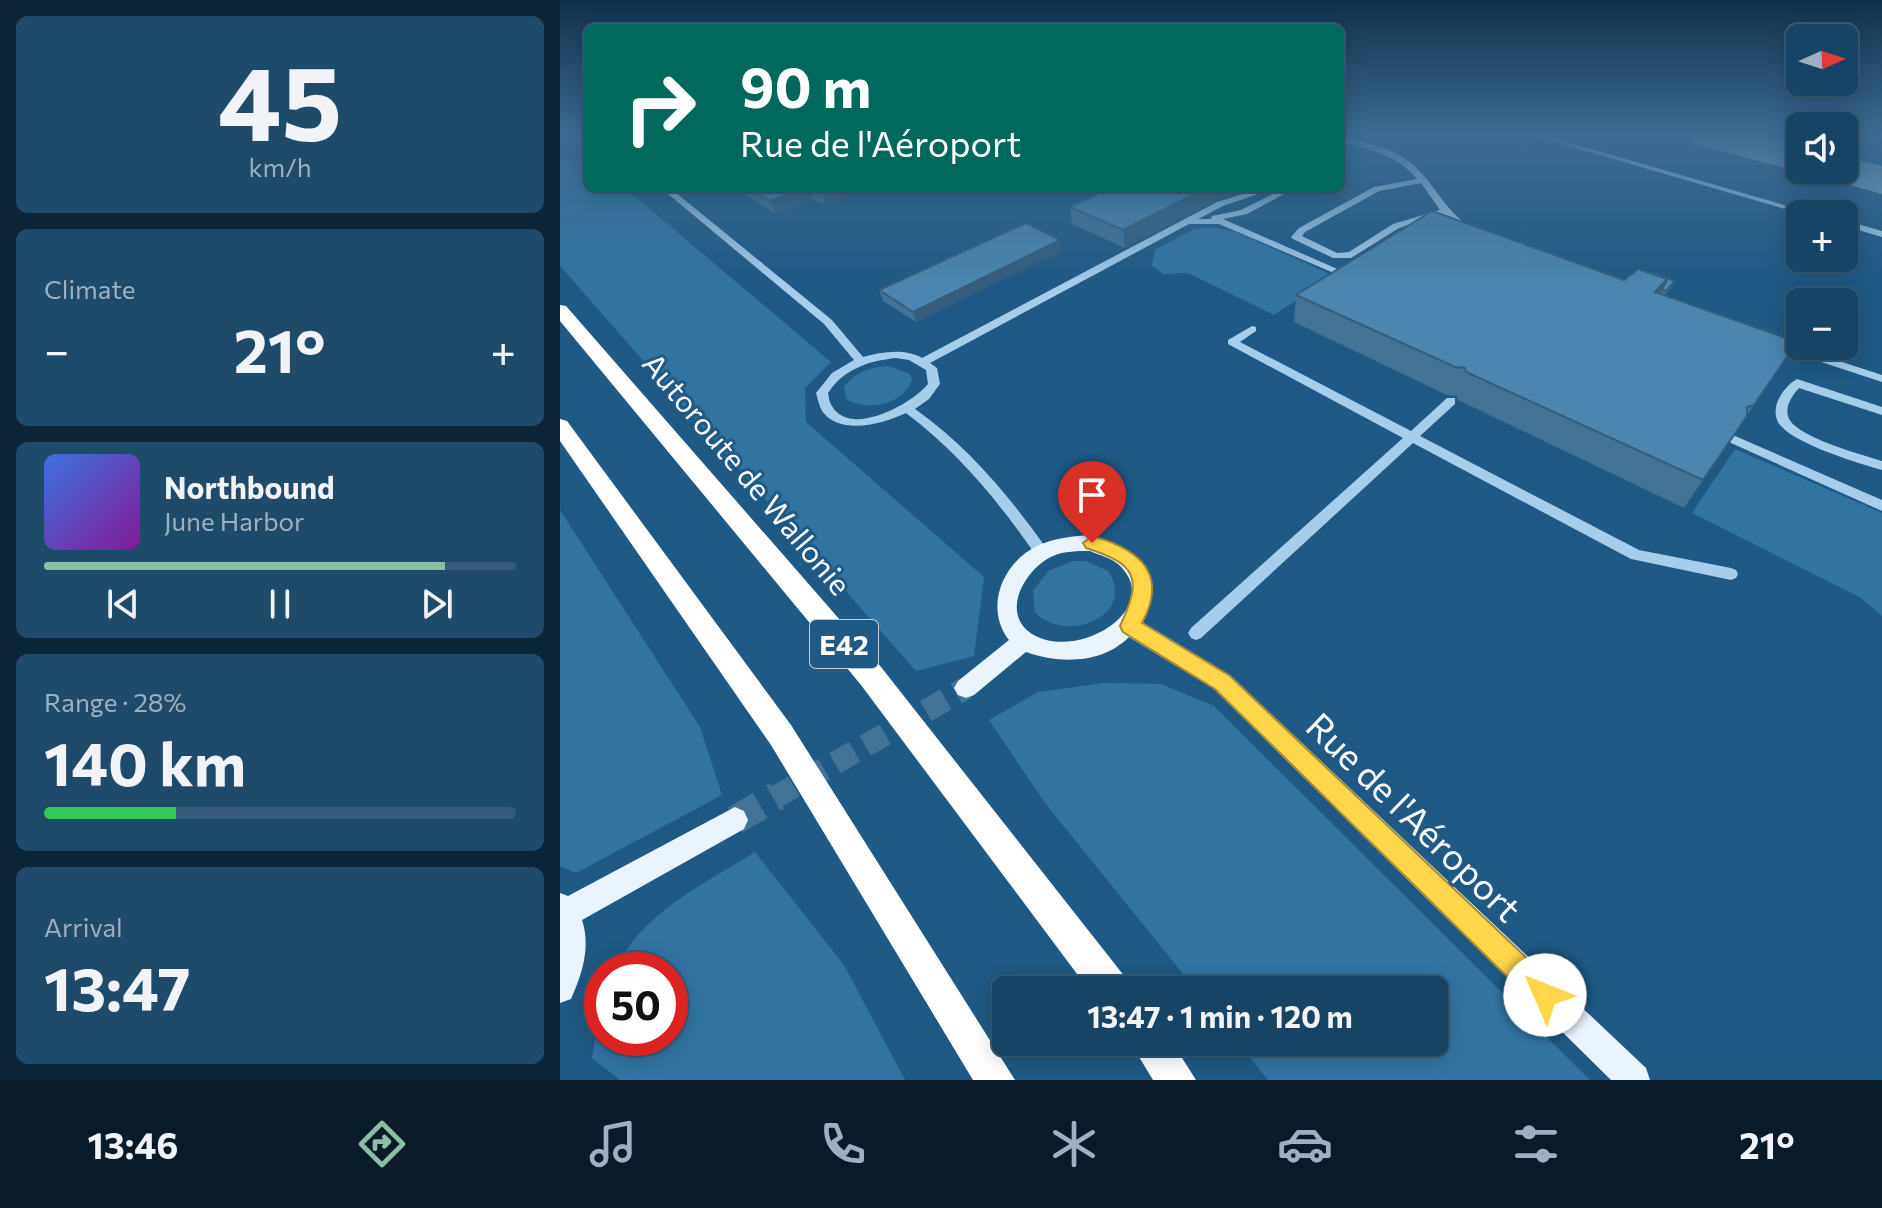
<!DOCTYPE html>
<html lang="en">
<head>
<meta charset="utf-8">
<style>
	:root { --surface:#164464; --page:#1f4b6a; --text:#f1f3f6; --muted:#9eb0bf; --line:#355c78; --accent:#8abfa5 }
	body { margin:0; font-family:Commissioner,sans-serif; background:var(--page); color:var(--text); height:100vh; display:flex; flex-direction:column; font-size:30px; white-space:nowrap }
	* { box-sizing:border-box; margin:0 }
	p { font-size:26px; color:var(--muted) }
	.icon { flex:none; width:44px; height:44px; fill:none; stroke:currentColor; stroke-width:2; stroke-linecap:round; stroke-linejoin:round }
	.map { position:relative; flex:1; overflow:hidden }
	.side { display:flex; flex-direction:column; gap:16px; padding:16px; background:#0c2537; width:560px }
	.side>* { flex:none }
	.banner { position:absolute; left:24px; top:24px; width:760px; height:168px; border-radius:12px; box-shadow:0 4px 20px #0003,0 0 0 2px var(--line); background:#00695c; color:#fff; overflow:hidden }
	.needle { width:52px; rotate:87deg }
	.controls { position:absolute; left:1226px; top:24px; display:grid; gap:16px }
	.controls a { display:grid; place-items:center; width:72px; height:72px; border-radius:12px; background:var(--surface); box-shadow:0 4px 20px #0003,0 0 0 2px var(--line); font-size:40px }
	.speed { position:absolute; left:24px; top:952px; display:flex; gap:16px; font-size:40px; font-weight:700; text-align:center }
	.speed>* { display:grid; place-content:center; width:104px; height:104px; border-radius:50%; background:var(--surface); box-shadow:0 4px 20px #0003,0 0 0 2px var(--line); line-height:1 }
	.speed .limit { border:12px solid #d22; background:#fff; color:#111 }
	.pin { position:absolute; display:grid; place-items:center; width:68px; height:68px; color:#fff; margin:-82px -34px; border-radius:50% 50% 50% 0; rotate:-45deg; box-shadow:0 0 8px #0007 }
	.pin .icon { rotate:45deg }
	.me { position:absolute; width:88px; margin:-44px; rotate:314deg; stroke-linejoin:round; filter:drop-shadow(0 0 6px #0008) }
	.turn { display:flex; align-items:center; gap:28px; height:168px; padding:0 24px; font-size:36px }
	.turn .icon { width:104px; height:104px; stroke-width:2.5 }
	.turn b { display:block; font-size:56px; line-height:68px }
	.big { font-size:60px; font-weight:700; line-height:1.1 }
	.side .tile { flex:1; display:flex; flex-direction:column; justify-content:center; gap:12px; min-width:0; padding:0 28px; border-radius:12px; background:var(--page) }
	.side .dial { align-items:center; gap:0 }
	.dial b { font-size:104px; line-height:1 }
	.song { display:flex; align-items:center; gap:24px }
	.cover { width:96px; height:96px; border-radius:12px; background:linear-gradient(135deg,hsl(220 70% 55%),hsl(290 70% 35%)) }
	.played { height:8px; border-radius:4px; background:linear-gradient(90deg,var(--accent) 85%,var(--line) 85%) }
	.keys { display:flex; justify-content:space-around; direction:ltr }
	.heat { display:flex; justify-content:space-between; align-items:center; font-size:44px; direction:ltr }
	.charge { height:12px; border-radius:6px; background:linear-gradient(90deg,#34c759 28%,var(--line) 0) }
	.trip { position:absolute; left:432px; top:976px; width:456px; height:80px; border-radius:12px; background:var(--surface); box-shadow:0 4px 20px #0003,0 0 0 2px var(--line); font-weight:700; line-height:80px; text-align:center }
	.dock { display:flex; height:128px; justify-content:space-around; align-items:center; background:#091b28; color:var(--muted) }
	.dock .icon { width:56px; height:56px }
	.dock .current { color:var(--accent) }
	.dock b { font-size:36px; color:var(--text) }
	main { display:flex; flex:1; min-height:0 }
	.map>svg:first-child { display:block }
	.green { fill:#3174a2 }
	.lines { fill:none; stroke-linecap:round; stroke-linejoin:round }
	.taxiway { fill:#8eacc2; fill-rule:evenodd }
	.major-tunnel-far1 { stroke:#407397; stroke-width:23; stroke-dasharray:23 12; stroke-linecap:butt }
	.major-tunnel { stroke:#407397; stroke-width:29; stroke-dasharray:29 15; stroke-linecap:butt }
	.minor { fill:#a5ceea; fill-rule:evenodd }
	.major { fill:#e9f4fe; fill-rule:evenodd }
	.highway { fill:#fff; fill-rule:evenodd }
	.wall { fill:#407396 }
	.shaded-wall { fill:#345e7a }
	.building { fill:#4a86af; stroke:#345e7a; stroke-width:2 }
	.route { fill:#ffd54a; stroke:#a68a30; stroke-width:2 }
	.labels { text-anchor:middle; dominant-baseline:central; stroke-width:6; stroke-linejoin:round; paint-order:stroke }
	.shield { fill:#1e5a85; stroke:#bcceda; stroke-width:2 }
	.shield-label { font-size:28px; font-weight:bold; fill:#fff }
	.street-label { font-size:30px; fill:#fff; stroke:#1e5a85 }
	.near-street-label { font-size:36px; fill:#fff; stroke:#1e5a85 }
</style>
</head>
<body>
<main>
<section class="side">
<div class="tile dial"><b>45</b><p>km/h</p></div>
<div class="tile"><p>Climate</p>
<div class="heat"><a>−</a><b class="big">21°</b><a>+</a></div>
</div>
<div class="tile">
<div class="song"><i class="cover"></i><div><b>Northbound</b><p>June Harbor</p></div></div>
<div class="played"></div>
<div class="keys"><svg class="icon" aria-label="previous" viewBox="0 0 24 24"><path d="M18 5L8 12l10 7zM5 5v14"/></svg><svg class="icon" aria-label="pause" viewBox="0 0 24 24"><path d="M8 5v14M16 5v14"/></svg><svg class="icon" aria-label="next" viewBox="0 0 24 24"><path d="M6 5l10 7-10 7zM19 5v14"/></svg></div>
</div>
<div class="tile"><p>Range · 28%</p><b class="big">140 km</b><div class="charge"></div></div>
<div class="tile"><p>Arrival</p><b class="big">13:47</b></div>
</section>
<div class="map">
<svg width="1322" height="1080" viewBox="0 0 1322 1080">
	<rect width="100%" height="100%" fill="#1e5a85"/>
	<path class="green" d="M0,159L28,162V188H65L271,362L245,388L246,422L424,577L414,656L356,671L0,266Z
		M650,227L674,231L774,276L714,315L628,273L603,274L592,265L595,250L634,229Z
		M328,366L350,374L352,380C343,405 307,412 286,399L284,387C295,372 310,367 328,366Z
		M1175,449L1322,513V616L1301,598L1132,513Z
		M0,510L140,727L162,795L16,873L0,866Z
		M513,561H526L548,571C578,616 505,645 475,612L473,591L488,571Z
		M544,683L601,684L654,706L1030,1080H708L677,1042H874V990H636L485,803L429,720L478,692Z
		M195,852L284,965L345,1080H60L32,1058L42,997V1038H110V970H55C80,914 145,883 195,852Z"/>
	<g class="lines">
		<path class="taxiway" d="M1128,135H1197L1240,146V170H1248L1240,172L1134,144Z
			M1284,157L1322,166V194L1268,179L1262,170H1284Z"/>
		<path class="major-tunnel-far1" d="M214,798L406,688"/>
		<path class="major-tunnel" d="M175,820L217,796"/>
		<path class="minor" d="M971,135H983L1255,214H1242Z
			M780,136C804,142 832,147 851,163C875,183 885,212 912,228V232C901,233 891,222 883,214L839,228L791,258H773L733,239L731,237L739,228L814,187L857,179C837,155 809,149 780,140ZM861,183L880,210L833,224L789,252L777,253L742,236L745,232L819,191Z
			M101,188H110L272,320L303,357C322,352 344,348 362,358L657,202L703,188H715L663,206L638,219H651L652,216L681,210L725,188H735L687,214L663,219L782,271L774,273L659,224H629L370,363L377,368L380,384L369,399L355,409C409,447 449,496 487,549L489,553L487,557H477C439,502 399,453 346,413C323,424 280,436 262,411C259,406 258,399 256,393L272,373L294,360L264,324ZM336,358L349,360L366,370L368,384C352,404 290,438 272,406C269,402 269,397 268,393C284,369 308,361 336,358Z
			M1284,220L1322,231V237L1284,226Z
			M692,326L696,327V331L680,342L851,431L887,398H895V404L860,436L1079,550L1171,568L1176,570L1178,574L1176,578L1171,580L1071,559L853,443L641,638L636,640L631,638L628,633L631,628L843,438L668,344V340Z
			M1217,341L1322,375V382L1213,346L1212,344Z
			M1237,379L1322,407V415L1239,388C1233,395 1225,405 1228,416C1232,436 1303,455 1322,461V470C1298,463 1230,443 1218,422C1215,416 1215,410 1217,403C1221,393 1228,384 1237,379Z
			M1175,436L1322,500V511L1171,443L1169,440L1171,437Z"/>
		<path class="major" d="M532,535C579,550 606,572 582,622L670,675L1086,1068L1090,1080H1051L654,689L569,637C542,664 500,664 466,652L414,695L406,698L398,695L394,688L398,681L449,640C424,608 442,563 477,546C494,538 513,536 532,535ZM530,551C539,555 551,558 558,564C608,609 512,666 468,631C441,608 468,567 493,556C504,551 518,551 530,551Z
			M175,807L184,811L188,820L184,829L22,920C31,947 22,974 11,999L0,1003V893L8,896Z"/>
		<path class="highway" d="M0,305L6,306L321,667L565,977L570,990H529L301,685L0,321Z
			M0,419L7,421L231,725L455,1080H413L211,745L0,441Z
			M570,1042H612L636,1080H593Z"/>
	</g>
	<path class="wall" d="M173,188H287L285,200L266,204L253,200L216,214Z
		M398,188H422L409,193Z
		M550,188H679L565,248L512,224L510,207Z
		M500,240L502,250L356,322L323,301L319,290Z
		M1064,280L1112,287L1104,295L1237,342L1124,508L898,400L897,396L887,395L734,322L736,295Z"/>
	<path class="shaded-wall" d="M248,188L253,200L216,214L210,201Z
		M278,188H287L285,200L266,204L261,192Z
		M408,188H422L409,193Z
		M647,188H679L565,248L563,230Z
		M500,240L502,250L356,322L353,312Z
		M1107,279L1094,306L1095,292Z"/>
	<path class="building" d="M188,188H246L210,201Z
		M249,188H278L261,192Z
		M550,188H647L563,230L510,207Z
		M872,211L1064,280L1078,269L1107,279L1095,292L1237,342L1194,405L1187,407V416L1143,480L906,372L905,368L895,367L736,295Z
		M466,223L500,240L353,312L319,290Z
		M1092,273L1115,281L1106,291L1102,290L1107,279Z"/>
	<linearGradient id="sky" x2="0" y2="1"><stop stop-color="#103249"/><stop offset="0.47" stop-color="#3b6b94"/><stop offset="1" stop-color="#3b6b94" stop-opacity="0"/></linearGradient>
	<rect width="1322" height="286" fill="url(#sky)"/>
	<path class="route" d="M532,536C579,549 609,573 582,623L670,676L995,985L999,995L995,1005L985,1009L976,1005L655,689L563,632L560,626C583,578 577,564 526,548L523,543Z"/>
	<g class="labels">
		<rect class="shield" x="250" y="620" width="68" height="48" rx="6"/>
		<g class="shield-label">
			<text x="284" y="644">E42</text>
		</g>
		<g class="street-label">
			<text transform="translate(188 473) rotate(50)">Autoroute de Wallonie</text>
		</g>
		<g class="near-street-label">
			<text transform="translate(855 816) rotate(44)">Rue de l'Aéroport</text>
		</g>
	</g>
</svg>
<div class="controls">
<a><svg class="needle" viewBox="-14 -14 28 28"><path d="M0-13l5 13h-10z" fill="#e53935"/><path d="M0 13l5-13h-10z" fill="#9eb0bf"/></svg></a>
<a><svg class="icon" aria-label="sound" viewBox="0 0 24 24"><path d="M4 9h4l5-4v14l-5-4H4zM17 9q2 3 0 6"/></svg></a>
<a>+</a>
<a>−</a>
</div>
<div class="speed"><div class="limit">50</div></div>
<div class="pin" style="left:532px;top:543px;background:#d93025"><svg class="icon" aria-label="arrive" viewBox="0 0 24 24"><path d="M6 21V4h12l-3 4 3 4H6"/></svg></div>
<svg class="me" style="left:985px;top:995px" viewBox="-20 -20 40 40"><circle r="19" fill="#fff"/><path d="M0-13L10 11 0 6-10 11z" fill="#ffd54a"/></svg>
<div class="trip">13:47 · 1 min · 120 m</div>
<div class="banner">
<div class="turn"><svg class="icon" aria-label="right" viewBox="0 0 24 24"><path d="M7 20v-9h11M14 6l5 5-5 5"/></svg><div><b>90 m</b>Rue de l'Aéroport</div></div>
</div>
</div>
</main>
<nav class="dock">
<b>13:46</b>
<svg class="icon current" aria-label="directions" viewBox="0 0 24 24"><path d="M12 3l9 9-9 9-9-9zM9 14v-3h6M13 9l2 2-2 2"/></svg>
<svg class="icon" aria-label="music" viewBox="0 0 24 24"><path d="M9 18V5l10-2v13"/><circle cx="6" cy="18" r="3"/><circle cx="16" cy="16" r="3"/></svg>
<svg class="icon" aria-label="phone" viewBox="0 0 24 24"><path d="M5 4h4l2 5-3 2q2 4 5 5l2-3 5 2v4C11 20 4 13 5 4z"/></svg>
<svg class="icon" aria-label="climate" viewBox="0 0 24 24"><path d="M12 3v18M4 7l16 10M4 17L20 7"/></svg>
<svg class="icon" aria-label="car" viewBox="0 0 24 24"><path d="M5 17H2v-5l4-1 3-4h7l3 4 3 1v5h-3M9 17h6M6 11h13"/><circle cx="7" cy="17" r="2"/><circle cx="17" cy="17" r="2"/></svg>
<svg class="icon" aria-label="filters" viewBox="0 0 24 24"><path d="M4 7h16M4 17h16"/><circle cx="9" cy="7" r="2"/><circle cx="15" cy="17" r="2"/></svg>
<b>21°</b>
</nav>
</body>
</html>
